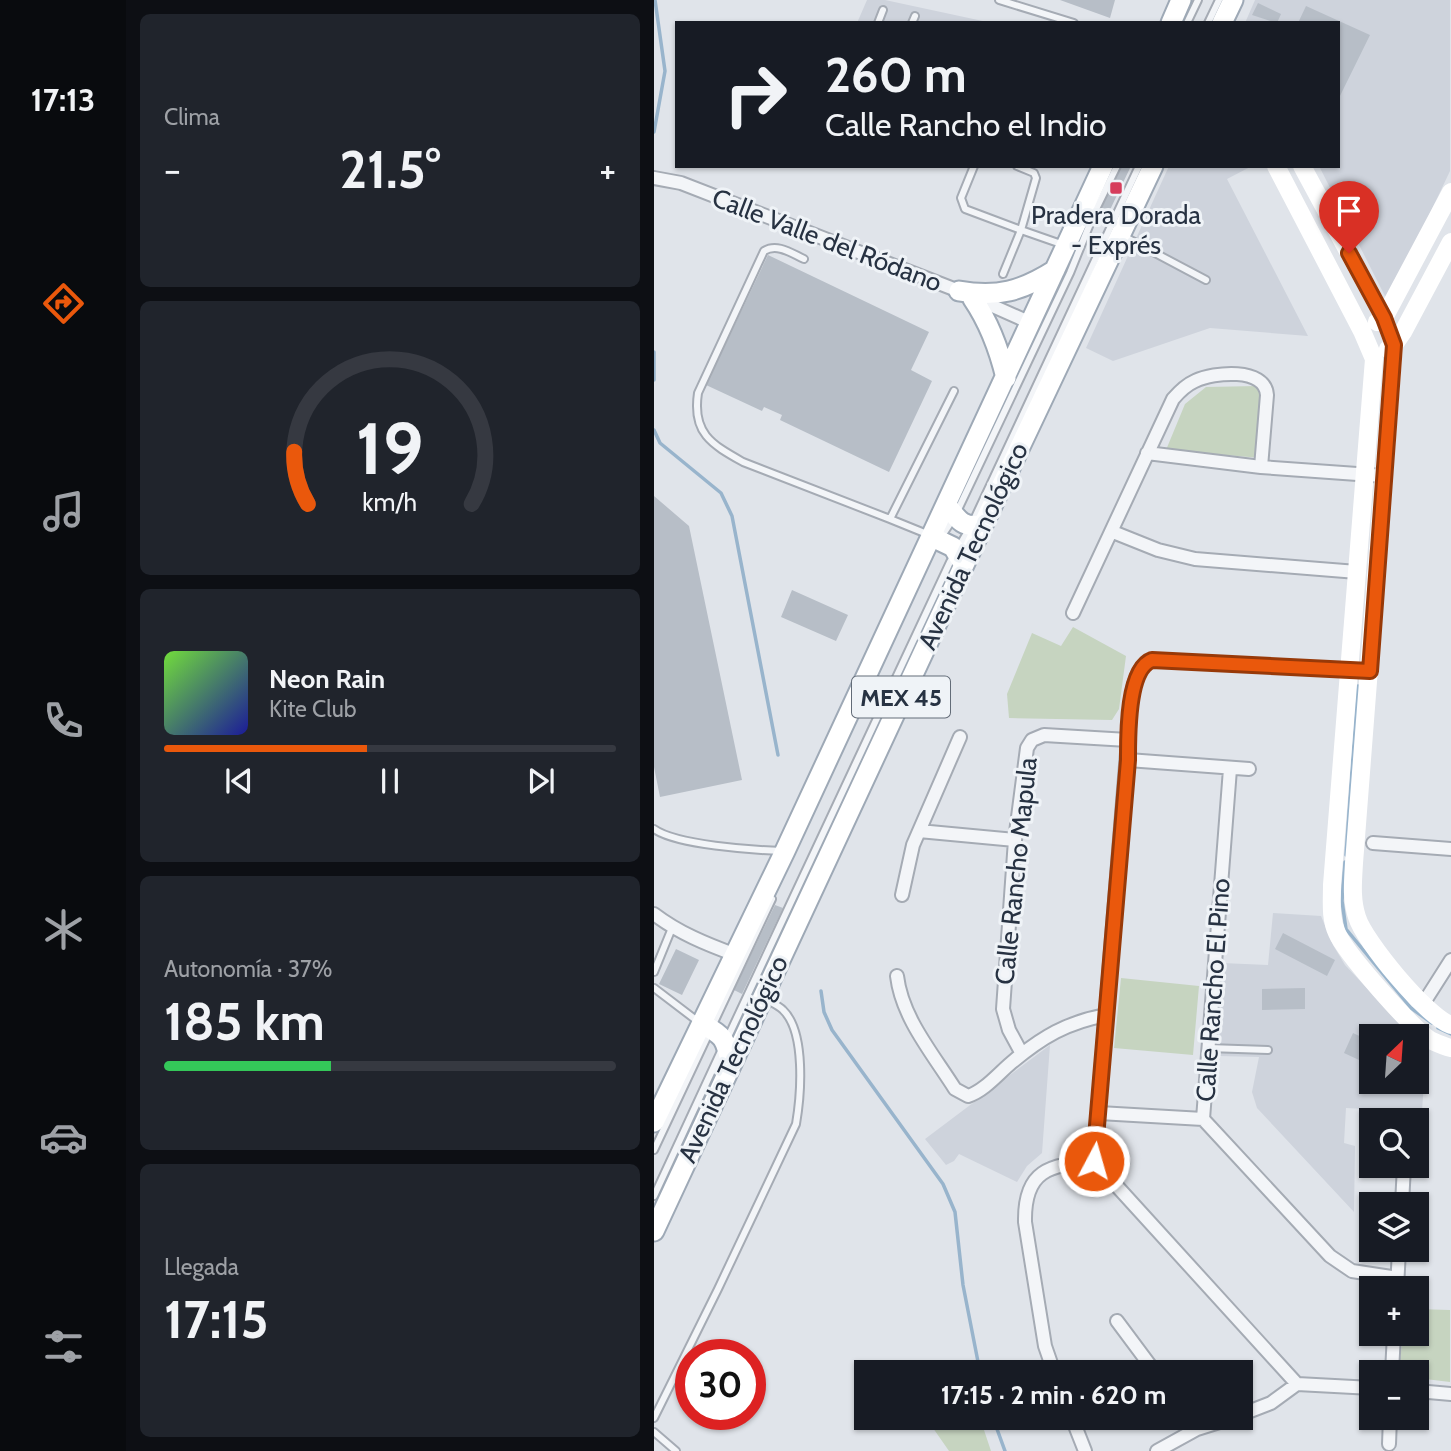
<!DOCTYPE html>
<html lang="es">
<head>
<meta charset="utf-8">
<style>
	:root { --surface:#171b24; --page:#20242c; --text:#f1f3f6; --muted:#9ea1a6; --line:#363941; --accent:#ea580c }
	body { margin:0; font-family:Cabin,sans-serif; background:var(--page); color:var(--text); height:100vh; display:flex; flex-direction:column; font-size:26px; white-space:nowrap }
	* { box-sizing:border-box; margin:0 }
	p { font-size:23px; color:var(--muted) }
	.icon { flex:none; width:38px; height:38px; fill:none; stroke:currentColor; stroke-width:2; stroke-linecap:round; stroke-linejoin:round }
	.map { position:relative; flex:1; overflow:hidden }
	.details { display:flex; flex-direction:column; gap:14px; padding:14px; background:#0d0f14; width:528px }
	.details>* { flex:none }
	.top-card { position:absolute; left:21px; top:21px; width:665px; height:147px; border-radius:0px; box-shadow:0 2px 5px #0004; background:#171b24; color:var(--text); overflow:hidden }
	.needle { width:46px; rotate:25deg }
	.tools { position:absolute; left:705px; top:1024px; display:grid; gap:14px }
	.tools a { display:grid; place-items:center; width:70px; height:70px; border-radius:0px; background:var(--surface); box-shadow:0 2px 5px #0004; font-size:35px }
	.speed { position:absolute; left:21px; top:1339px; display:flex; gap:14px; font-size:35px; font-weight:700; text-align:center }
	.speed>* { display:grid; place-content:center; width:91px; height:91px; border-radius:50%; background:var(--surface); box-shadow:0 2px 5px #0004; line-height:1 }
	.speed .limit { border:10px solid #d22; background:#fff; color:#111 }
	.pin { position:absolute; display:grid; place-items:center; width:60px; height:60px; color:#fff; margin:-72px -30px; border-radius:50% 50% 50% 0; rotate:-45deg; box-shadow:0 0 7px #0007 }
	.pin .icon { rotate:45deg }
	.me { position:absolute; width:77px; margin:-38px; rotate:6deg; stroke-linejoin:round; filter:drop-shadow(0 0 5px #0008) }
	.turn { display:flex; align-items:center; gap:24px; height:147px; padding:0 35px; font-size:32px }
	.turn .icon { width:91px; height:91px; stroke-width:2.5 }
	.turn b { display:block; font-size:49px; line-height:60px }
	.big { font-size:52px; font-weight:800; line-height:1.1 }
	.details .widget { flex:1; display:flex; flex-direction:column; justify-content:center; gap:10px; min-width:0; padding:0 24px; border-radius:10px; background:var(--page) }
	.details .dial { align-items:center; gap:0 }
	.dial svg { height:182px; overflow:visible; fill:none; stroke:var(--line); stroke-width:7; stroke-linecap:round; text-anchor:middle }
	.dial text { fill:var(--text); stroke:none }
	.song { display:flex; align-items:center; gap:21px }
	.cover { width:84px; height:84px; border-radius:10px; background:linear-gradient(135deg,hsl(100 70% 55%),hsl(240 70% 35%)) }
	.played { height:7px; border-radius:4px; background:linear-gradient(90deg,var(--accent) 45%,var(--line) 45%) }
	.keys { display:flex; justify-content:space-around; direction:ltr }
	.heat { display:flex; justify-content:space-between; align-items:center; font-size:38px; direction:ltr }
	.charge { height:10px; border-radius:5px; background:linear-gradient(90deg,#34c759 37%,var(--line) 0) }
	.trip { position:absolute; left:200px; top:1360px; width:399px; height:70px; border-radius:0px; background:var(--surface); box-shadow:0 2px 5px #0004; font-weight:800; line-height:70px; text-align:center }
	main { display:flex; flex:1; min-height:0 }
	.tab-bar { display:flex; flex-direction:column; width:126px; justify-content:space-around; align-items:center; background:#090b0e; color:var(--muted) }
	.tab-bar .icon { width:49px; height:49px }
	.tab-bar .current { color:var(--accent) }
	.tab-bar b { font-size:32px; color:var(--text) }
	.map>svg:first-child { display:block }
	.built { fill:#ced3dc }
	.green { fill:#c6d4c0 }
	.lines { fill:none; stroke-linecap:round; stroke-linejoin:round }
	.stream { stroke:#98b4cc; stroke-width:3.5 }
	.building { fill:#b7bec7 }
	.lane-casing { stroke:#a5abb4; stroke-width:10 }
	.street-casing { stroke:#a5abb4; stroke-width:16 }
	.primary-casing { stroke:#9ea9b6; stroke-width:23 }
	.lane { stroke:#f3f5f8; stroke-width:6 }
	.street { stroke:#f3f5f8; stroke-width:12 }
	.secondary { stroke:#fff; stroke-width:18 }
	.primary { stroke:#fff; stroke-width:19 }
	.route-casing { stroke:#983908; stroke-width:18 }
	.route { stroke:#ea580c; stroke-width:12 }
	.poi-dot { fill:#d63d5c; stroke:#eff3f7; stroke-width:2.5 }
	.labels { text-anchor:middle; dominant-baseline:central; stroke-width:6; stroke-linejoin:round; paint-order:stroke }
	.shield { fill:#eff3f7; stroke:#636c78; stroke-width:2 }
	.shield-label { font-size:24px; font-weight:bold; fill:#273242 }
	.poi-label { font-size:26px; fill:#273242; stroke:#eff3f7 }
	.street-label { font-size:26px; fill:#273242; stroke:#eff3f7 }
</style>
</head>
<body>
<main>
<nav class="tab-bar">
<b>17:13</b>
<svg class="icon current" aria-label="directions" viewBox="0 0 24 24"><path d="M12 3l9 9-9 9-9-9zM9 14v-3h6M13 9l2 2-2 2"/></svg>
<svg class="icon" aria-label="music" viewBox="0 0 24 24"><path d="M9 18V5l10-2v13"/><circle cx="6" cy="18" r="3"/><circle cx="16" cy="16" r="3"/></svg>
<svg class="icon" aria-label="phone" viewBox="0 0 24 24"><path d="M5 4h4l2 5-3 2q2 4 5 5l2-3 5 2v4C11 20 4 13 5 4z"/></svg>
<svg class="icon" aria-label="climate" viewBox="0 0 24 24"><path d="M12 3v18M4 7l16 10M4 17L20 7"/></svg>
<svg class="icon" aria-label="car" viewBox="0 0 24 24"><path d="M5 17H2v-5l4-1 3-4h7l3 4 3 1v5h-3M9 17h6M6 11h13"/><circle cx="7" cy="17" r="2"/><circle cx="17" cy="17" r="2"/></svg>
<svg class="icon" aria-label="filters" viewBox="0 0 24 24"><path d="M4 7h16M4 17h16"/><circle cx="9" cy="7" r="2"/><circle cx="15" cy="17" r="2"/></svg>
</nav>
<section class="details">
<div class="widget"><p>Clima</p>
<div class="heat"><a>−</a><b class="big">21.5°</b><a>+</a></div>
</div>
<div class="widget dial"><svg viewBox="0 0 100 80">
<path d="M14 69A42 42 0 1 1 86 69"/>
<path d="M14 69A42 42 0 0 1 8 46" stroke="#ea580c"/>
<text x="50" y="56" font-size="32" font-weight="700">19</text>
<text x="50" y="72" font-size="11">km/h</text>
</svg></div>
<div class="widget">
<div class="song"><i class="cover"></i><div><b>Neon Rain</b><p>Kite Club</p></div></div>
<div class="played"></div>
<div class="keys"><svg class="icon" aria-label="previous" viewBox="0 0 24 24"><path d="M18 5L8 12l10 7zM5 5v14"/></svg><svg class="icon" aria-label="pause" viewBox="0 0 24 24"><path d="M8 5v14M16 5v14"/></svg><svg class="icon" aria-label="next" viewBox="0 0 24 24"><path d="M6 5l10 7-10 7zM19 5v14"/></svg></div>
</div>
<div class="widget"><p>Autonomía · 37%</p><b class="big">185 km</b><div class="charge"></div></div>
<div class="widget"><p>Llegada</p><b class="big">17:15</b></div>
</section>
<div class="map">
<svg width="797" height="1451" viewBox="0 0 797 1451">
	<rect width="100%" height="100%" fill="#e0e4ea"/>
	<path class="built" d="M213,0H231L338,23H203Z
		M601,0H796V171L734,302L665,166H684V23H591Z
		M515,166H598L573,179L654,336L556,328L459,361L432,348Z
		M619,913L667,916L679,945L691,965L758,1036H718V1082H763V1041L772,1048L768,1112L692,1108L690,1143L701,1146L700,1212L603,1108L598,1092L605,1057L565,1056L568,963L614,965Z
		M396,1045L388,1153L373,1166L363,1182L305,1154L300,1161L292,1165L271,1139Z"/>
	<path class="green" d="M603,386L610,397L607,458L512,450L531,404L552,387Z
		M419,627L472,656L465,709L458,720L355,718L353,694L378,633L407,646Z
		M467,978L545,986L539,1055L460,1048Z
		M763,1309L796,1310V1382L763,1378V1372L745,1371L749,1334H763Z
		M272,1418H326L337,1451H295Z"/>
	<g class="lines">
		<path class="stream" d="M0,132L11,71L1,0
			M0,352V380
			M0,430L6,443L67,493L78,516L124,755
			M692,855L704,686
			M691,862L688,901L692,929L757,1008L778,1023
			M167,991L170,1012L178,1030L289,1184L301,1212L309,1285L326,1372
			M784,1028L797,1034
			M339,1418L351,1451"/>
	</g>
	<path class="building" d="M406,0H461L456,18Z
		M604,3L627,14L623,23L598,15Z
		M652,6L716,35L684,100V23H644Z
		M467,166H477L454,214L446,211Z
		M114,255L275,332L257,370L278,381L235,472L126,420L128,415L110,407L108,411L52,385Z
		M0,496L35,526L88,780L6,797L0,767Z
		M138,590L194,615L182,641L127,617Z
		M121,905L129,908L88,994L80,990Z
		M629,933L681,960L673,976L621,949Z
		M22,949L45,960L28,995L5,984Z
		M651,988V1009L608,1010V989Z
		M699,1033L718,1042V1066L690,1053Z"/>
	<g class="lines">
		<g class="lane-casing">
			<path id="lane" d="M345,0L420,23
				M224,23L229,10
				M258,23L261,16
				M533,23L544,0
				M554,23L565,0
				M320,166L307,198L311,209L367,230L382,178L380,173L363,166
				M469,236L552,280
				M150,259C137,253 123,243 110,251L44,393C38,433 57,444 89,462L236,519
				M349,274L367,230L410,245
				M273,534L236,519L300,391
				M287,537L301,516L416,273L442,209L463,166
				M0,829C22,845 99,850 128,851
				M0,972L18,928
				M0,988L46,1023
				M73,1039L296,562L317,526L485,166
				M554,1048L614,1050
				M0,1150L118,899
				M0,1196L68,1049
				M0,1418L64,1289L142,1124C147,1095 152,1032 129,1010C124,1005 116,1002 110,998
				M0,1432L22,1451"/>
		</g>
		<g class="street-casing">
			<path id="street" d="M0,178L27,183L305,291L377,323
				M493,453L607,467L731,476
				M459,532L504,550L541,559L703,572
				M419,613L519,399C525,392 532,385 541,381C560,372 611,367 613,395L607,467
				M716,671L498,660C474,669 476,718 474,740L440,1161L643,1384L718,1388
				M474,760L595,769
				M576,769L549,1119L676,1256L698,1271L744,1278
				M265,831L361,840
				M719,843L797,849
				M248,895L259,845L306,737
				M0,914C25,933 52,944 82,955
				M243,976C248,1018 279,1054 301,1089L314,1096C330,1091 344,1074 357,1063C388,1037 413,1022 453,1015
				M769,1004L797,960
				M368,1054L355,1030L349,1009L361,840L373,748L378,740L390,735L474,740
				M445,1113L549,1119
				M748,1204L750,1166
				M743,1288L745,1250
				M463,1321L501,1372
				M400,1372L391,1346L371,1222C370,1170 395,1165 440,1161
				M738,1372L740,1334
				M763,1391L797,1394
				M586,1415L617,1403L643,1384
				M418,1418L431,1451
				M735,1444L736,1418
				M503,1451L543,1429L578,1418"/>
		</g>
		<g class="primary-casing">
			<path id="primary" d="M517,23L527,0
				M568,23L579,0
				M305,291C343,298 368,291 401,270
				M319,299C336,324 345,349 352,378
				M293,505C303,519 310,530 329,524
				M278,537L299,547L310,565
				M48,1024C71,1036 71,1039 77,1064
				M0,1122L131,851L449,166
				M0,1231L310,565L499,166"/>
		</g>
		<use href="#lane" class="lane"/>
		<use href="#street" class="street"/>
		<path class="secondary" d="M622,166L708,331L720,359L678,885C678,902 676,918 683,933C692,954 757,1027 776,1040C783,1043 789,1046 797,1048
			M648,166L730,318L740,345L700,863C699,881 697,899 703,917C710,941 773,1017 797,1025
			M723,322L730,318L797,192
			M734,349L740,345L749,332L797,242"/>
		<use href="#primary" class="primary"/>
	</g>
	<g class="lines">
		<g class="route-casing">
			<path id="route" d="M440,1161L474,760C474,737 473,669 498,660L716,671L740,345L730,318L695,253"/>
		</g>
		<use href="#route" class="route"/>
	</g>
	<rect class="poi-dot" x="455" y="181" width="14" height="14" rx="3.5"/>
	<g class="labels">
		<rect class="shield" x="198" y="676.5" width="98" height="41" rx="5"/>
		<g class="shield-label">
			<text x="247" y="697">MEX 45</text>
		</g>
		<g class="poi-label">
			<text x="462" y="215">Pradera Dorada<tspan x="462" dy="30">- Exprés</tspan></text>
		</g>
		<g class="street-label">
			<text transform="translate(173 240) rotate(21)">Calle Valle del Ródano</text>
			<text transform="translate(319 546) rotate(-65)">Avenida Tecnológico</text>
			<text transform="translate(362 871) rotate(-84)">Calle Rancho Mapula</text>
			<text transform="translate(559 990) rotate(-86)">Calle Rancho El Pino</text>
			<text transform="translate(79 1059) rotate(-65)">Avenida Tecnológico</text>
		</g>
	</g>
</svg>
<div class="tools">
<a><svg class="needle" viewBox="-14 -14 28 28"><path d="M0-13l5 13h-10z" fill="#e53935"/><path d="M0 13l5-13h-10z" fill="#9ea1a6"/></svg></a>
<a><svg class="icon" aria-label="search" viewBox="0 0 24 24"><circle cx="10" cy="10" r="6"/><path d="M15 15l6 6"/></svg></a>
<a><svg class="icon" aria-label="layers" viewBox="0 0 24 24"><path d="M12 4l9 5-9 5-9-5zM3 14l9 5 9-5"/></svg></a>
<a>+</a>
<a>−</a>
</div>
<div class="speed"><div class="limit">30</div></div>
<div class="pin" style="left:695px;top:253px;background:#d93025"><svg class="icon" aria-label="arrive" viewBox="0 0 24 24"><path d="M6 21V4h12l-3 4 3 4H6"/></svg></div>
<svg class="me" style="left:440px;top:1161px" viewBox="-20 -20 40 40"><circle r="17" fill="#ea580c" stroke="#fff" stroke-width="3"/><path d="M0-11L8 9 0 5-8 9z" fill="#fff"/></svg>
<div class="trip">17:15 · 2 min · 620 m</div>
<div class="top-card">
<div class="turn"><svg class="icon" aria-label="right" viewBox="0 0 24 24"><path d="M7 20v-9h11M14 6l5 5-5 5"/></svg><div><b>260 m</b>Calle Rancho el Indio</div></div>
</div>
</div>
</main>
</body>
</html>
